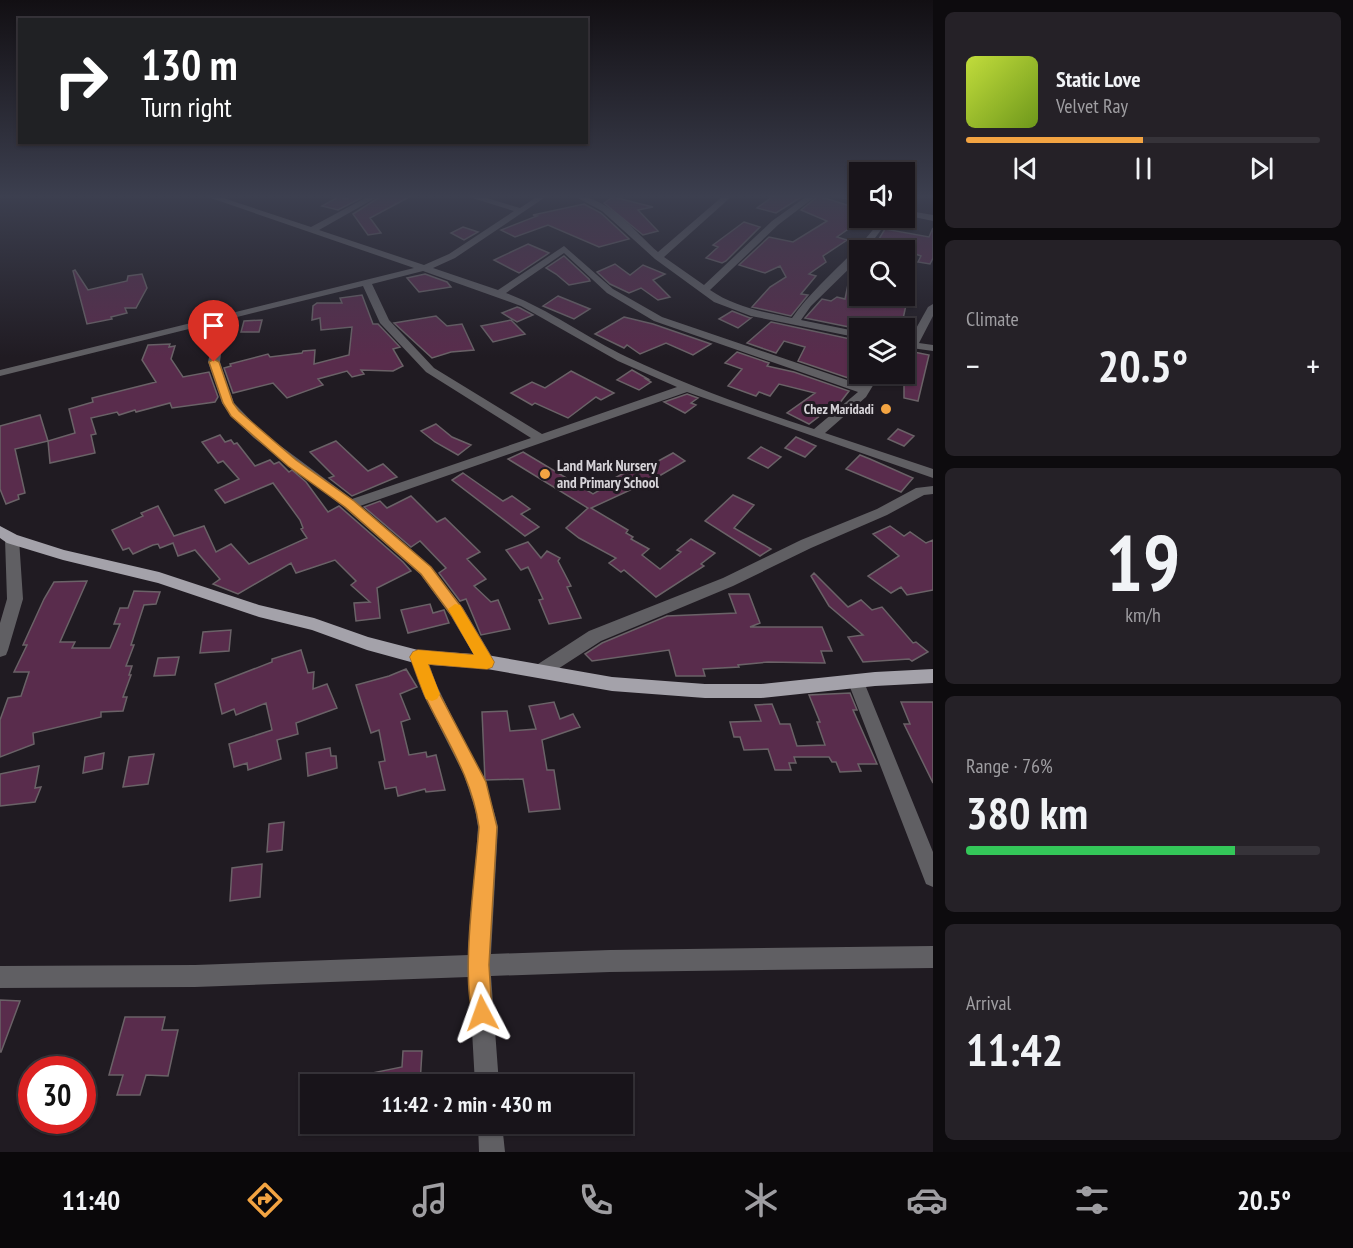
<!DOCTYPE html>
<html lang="en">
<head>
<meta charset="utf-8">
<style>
	:root { --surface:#18141a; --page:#252127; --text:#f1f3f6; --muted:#9f9ea2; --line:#363339; --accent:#f3a442 }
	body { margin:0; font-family:"PT Sans Narrow",sans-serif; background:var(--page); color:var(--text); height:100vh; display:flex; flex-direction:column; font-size:22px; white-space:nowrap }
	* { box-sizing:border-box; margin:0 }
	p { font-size:20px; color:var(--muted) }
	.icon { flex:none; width:33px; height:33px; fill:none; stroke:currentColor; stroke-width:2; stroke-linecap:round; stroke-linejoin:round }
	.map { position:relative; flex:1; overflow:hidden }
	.sheet { display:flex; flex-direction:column; gap:12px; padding:12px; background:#0d0b0e; width:420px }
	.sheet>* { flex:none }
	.banner { position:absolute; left:18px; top:18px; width:570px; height:126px; border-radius:0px; box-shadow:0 2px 4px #0004,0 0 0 2px var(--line); background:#202124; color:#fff; overflow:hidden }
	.controls { position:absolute; left:849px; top:162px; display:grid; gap:12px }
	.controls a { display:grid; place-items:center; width:66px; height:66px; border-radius:0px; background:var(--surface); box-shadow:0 2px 4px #0004,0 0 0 2px var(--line); font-size:30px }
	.speed { position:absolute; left:18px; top:1056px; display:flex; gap:12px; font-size:30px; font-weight:700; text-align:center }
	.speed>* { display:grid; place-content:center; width:78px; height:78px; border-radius:50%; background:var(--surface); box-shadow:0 2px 4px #0004,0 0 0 2px var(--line); line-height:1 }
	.speed .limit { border:9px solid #d22; background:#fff; color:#111 }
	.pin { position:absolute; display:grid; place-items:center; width:51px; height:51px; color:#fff; margin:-62px -26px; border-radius:50% 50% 50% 0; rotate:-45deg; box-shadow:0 0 6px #0007 }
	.pin .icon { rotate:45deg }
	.me { position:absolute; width:66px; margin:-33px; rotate:356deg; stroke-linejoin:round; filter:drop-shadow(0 0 4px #0008) }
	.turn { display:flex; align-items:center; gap:21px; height:126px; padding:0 24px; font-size:27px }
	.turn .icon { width:78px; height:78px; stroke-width:2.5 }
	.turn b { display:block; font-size:42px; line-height:51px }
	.big { font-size:45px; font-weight:600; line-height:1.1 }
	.sheet .card { flex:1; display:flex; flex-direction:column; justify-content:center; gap:9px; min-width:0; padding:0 21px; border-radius:9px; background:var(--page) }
	.sheet .dial { align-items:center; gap:0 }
	.dial b { font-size:78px; line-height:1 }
	.song { display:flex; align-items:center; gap:18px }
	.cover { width:72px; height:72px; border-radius:9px; background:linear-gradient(135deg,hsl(70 70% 55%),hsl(80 70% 35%)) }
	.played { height:6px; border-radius:3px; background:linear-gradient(90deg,var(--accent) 50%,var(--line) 50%) }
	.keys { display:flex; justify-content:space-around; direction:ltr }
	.heat { display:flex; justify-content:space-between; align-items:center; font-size:33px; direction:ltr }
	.charge { height:9px; border-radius:4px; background:linear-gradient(90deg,#34c759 76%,var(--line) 0) }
	.trip { position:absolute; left:300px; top:1074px; width:333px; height:60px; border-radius:0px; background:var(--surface); box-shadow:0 2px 4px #0004,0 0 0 2px var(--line); font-weight:600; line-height:60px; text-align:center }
	.tabs { display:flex; height:96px; justify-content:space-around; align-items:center; background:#0a080a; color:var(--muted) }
	.tabs .icon { width:42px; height:42px }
	.tabs .current { color:var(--accent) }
	.tabs b { font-size:27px; color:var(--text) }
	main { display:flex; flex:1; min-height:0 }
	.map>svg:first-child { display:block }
	.building { fill:#592c4c; stroke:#6a6267; stroke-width:1.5 }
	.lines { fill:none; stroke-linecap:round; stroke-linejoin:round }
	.minor { fill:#605f63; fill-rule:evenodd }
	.major { fill:#a4a2aa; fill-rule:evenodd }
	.route { fill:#f3a442; stroke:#9e6b2b; stroke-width:1.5 }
	.slow { fill:#f59e0b }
	.poi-dot { fill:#f3a442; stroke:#201b22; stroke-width:2 }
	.labels { text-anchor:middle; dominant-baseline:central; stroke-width:6; stroke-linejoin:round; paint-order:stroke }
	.far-poi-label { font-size:14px; font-weight:bold; fill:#d7d4d9; stroke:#201b22; text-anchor:end }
	.poi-label { font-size:15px; font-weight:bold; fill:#d7d4d9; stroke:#201b22; text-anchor:start }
</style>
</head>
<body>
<main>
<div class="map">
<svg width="933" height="1152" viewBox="0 0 933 1152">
	<rect width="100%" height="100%" fill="#201b22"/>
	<path class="building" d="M352,196H365L338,210L322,206L338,197L347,199Z
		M381,196H411L370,218L381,233L368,235L353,214Z
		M769,196H803L776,213L757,208L772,197Z
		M818,196L860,209V218H864L837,237L847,240L823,256L826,262L809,274L816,276L801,294L808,295L791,316L752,307L770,287L786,277L780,266L765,273L739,265L769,237L793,242L827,221L801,210Z
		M613,197L653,207L638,210L658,231L643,235L604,203Z
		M584,204L601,213L629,239L599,247L548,225L515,237L501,230L537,216L533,215Z
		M744,222L760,227L726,261L722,263L706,258L718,247L713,245Z
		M463,227L478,232L464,240L451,233Z
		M933,228V258L930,264L918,262L921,256L904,250L874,247L885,229L929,237Z
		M528,244L549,253L519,273L494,260Z
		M564,256L589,279L590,281L569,285L556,274L546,268Z
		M860,262V301L885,306L887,296H908L901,328H868L860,326V328H854L805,318L822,299L831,301L837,297L845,299L851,270Z
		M615,264L630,275L643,265L665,274L653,280L670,297L658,300L641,288L629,293L610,284L597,272Z
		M75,270L88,290L127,281L128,276L142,274L147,288L136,308H125L127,313L111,317L112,319L87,324L73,271Z
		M425,274L447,282L451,287L419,292L407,278Z
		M362,295L373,324H378L400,347L393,349L403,366L393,371L361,370L364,374L352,377L347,371L318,379L323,385L287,398L273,383L233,393L224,368L231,366L230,364L268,354L270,357L302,353L303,351L315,350L314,364L349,355L352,327L321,330L320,318L312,320L313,306L317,303H342L340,298Z
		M558,296L590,309L574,319L543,306Z
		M517,307L520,308L533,315L517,322L502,313Z
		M732,311L750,318H751L738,328L719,319Z
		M436,316L447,326L462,324L474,350L451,352L432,358L394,323Z
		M624,317L653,324L711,344L693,355L666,343L640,354L627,345L624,348L595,334Z
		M262,320L259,332H241L244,321Z
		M511,320L525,334L493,342L481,326Z
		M771,322L860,341V382L798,361L805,347L784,341L776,353L747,343Z
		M170,344L169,347L175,346L171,359L183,377L209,372L218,397L215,402L172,408L170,403L136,412L135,410L119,415L117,412L91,418L96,434L91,435L95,453L50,463L48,441L75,433L69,409L93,402L92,398L156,382L142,360L148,345Z
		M904,350L929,355L918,401L904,398Z
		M737,352L769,363L767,366L794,372L849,391L839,404L837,403L809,424L787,413L815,393L779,384L770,396L759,392L756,396L728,386L742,369L725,363Z
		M632,370L648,379H646L651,382L639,390L617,380Z
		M571,371L614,393L601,400L596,397L568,418L535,403L532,405L511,393L532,382L545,388Z
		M687,394L698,398L691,403L696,405L685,413L664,402Z
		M40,415L48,441L15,449L25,493L18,495L19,499L6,504L0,489V426Z
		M436,424L452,437L471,445L458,455L435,442L421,431Z
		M898,429L914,436L904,446L888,439Z
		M220,435L225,442L231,440L234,444L237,443L255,466L270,460L274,464L279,462L289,472L292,470L306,482L328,512L339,506L403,562L411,571L377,588L380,618L356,621L354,603L370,602L351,585L356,581L335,560L296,573L291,563L238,594L213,584L220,579L195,550L178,556L173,543L160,548L158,544L153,545L133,554L129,548L123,550L112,530L143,516L141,513L158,506L174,536L204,526L216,552L231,544L249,564L307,538L301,529L303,528L300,520L273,483L225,503L215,490L239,479L223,461L218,463L202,442Z
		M796,437L816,446L805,457L785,448Z
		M336,441L368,471L383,464L397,477L352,496L329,478L334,476L310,452Z
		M761,447L781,457L768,468L748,458Z
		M523,452L593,494L614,482L611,480L635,467L640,471L673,453L685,461L654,479L591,508L628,530L626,533L633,537L631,539L649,549L642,555L660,569L681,552L677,550L691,539L715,553L701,564L704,566L656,597L624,570L621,572L609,563L616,558L579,538L566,528L588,508L508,459Z
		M860,455L870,459L913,478L901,492L846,469Z
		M463,473L503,501L512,496L530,509L521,514L539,527L525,536L452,480Z
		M733,495L754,505L734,528L771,549L760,556L705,521Z
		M411,496L437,522L445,518L480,552L467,559L486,579L474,586L491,602L498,600L510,629L481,635L466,599L460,601L439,573L446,568L420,541L411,547L364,507L380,501L387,508Z
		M890,526L904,536L910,532L926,543L933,540V590L907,595L901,587L891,593L868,576L899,556L873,534Z
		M528,542L541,558L547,551L560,558L558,561L571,586L567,587L581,618L549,624L539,600L543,599L528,567L521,570L506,550Z
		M814,573L848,607L861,600L872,610L882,607L913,643L916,642L928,652L912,661L909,659L863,662L848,637L863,635L829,606L811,576Z
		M87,581L60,642H75L72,648H110L120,624H114L120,608H128L134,591L160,592L156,604L144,605L131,645H134L126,666H132L129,675H131L123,697H127L123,711L101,712V717L33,733L34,744L0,757V720L8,698L21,696L29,672H14L27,645H23L44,599L54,582Z
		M729,594H749L760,623L750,627H822L832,651H821L825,663L768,662L738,665L739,667L703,669L705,676H676L669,650L592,661L585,654L602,643L667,616L736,613Z
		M430,604L433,613L444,610L449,623L408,633L401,610Z
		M231,630L229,651L200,653L203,632Z
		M301,650L308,673L314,672L313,689L327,684L337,708L296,723L298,734L277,740L281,759L248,770L247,763L234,767L229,744L272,730L266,703L236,715L234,709L222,714L215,684L272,662V659Z
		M179,657L175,675L154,676L158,658Z
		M406,669L417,687L400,694L410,719L401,722L409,755L426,752L427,757L436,755L445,790L426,792L425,789L398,796L396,787L385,789L379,762L385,761L379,730L371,733L356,685L389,676Z
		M850,693L857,710H853L877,764H858L861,771L840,772L836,762H832L829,757H794L796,763H789L791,770H775L768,749L744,750L740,737H734L730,722L761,721L755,705L772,704L780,724H790L797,746L825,745L817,722H820L809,695Z
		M554,702L560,719L573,714L580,727L542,740L547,770H554L560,809L529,812L523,779L485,780L482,712L507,711L510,731L536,729L529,706Z
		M901,702H933V783L904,724H910Z
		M330,748L331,756H336L337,768L308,776L306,753Z
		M104,753L102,769L83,773L85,757Z
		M154,754L148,784L123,787L129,757Z
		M39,766L35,788L41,787L35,802L0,806V774Z
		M284,822L282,850L267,852L269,824Z
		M262,864L260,897L230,901L232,868Z
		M0,1000L20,1001L1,1052H0Z
		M125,1017H165L162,1030H178L168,1076L146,1075L140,1095H117L123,1075H109Z
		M403,1051H422L420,1084H367V1074L402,1067Z"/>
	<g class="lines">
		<path class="minor" d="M205,196H217L311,227L369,196H379L319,230L424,265L449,254L514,211L466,196H480L520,208L538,196H547L455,258L433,268L498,290L564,246L613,289L662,317L862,385L870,374H880L866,397L825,433L933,469V478L687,392L360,506L431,567L463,608L495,662L493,667L487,669L481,667L451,616L421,575L345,508L254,438L231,416L222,403L208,362L213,339L221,321L0,376V370L414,268ZM564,253L607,293L654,321L858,392L814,429C750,408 688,386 627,357C585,337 549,309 506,293ZM423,271L521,306L618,361L677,387L542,434L434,368L389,320L372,284ZM363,286L380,323L426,372L531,438L352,499L262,432L234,403L220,362L223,339L233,318Z
			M574,196C607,195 635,232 658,252L723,196H732L664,257L704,285L772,221L807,196H816L778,225L710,290C735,307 763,312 792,318C818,281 856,255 882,218H890L866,250H860V258L811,306L801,320L860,332V338L751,316L714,302L655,259L602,211Z
			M838,196L860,197V202L839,198Z
			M904,210L933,215V221L904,215Z
			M933,304V316L919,343L933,345V351L904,347V341H909L928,307Z
			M933,486V494L924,495L887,515L811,548L733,586L601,641L547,676L541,678L535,676L533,671L535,666L589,631L723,578L801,540L877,509L916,488Z
			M12,534L19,539L23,599L8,650L6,655L0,657V623L7,599L5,539Z
			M418,650L424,652L426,657C431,668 434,680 440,692C461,737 487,777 498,827L491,954L610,950L933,946V968L610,972L491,976L499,1084H475L469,977L195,987L0,988V966L195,965L469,955L478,827L475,809L464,775L424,696L410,657L412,652Z
			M856,675L862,677L864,682L933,852V887L926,884L848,682L850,677Z
			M478,1124H502L505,1152H479Z"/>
		<path class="major" d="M0,526L17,535L64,550L159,572L259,605L314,618L368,637L418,650L487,655L612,677L705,684H761L875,672L933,669V683L875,686L761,698H705L612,691L487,669L418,664L367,650L312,630L259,617L158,583L63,560L7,543L0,538Z"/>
	</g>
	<linearGradient id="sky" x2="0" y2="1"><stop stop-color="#120f13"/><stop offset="0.55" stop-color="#3c3f4f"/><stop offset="1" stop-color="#3c3f4f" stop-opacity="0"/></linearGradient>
	<rect width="933" height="357" fill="url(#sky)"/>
	<path class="route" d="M214,359L219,362L233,403L239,411L296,460L354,501L431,567L462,608L494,662L492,667L487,669L428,664L438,691L486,782L497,827L489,965L492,1013L489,1020L482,1023L475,1020C459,983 476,871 479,827C472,777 446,740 425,696C419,683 415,669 410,657L413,652L418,650L475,655L452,616L421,574L345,507L288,466L231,416L223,403L209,362Z"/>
	<path class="slow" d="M455,604L460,605L494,662L492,667L487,669L428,664L440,694L437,699L432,701L426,699L424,694L410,657L413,652L418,650L474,655L448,609Z"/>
	<g class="poi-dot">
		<circle cx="886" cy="409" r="6"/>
		<circle cx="545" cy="474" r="6"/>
	</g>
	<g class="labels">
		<g class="far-poi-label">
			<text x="874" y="409">Chez Maridadi</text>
		</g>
		<g class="poi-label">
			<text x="557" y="465">Land Mark Nursery<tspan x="557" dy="17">and Primary School</tspan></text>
		</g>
	</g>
</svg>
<div class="controls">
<a><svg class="icon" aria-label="sound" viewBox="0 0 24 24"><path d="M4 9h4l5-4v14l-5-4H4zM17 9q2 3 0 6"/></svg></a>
<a><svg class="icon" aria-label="search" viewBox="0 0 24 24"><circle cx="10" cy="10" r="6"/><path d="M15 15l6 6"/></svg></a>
<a><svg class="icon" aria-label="layers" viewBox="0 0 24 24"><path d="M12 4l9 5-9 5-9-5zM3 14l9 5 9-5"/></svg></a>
</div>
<div class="speed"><div class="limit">30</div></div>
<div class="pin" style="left:214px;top:362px;background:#d93025"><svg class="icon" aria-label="arrive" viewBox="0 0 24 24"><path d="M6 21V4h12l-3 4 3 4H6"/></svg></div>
<svg class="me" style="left:482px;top:1013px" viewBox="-20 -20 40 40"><path d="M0-17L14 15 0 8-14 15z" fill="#f3a442" stroke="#fff" stroke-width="4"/></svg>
<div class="trip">11:42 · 2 min · 430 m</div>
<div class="banner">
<div class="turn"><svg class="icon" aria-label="right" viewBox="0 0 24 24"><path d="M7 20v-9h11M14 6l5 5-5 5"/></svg><div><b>130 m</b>Turn right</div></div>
</div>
</div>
<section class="sheet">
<div class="card">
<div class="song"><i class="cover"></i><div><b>Static Love</b><p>Velvet Ray</p></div></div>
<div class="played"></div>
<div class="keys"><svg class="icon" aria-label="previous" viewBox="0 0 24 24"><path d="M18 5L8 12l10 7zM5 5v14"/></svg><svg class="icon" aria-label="pause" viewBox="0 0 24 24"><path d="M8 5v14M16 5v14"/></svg><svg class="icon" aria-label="next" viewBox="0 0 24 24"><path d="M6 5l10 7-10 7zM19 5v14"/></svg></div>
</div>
<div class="card"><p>Climate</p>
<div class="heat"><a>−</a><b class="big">20.5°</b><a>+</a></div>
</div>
<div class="card dial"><b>19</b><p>km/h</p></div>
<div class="card"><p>Range · 76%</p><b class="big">380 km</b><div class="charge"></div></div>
<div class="card"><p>Arrival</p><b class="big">11:42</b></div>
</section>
</main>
<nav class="tabs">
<b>11:40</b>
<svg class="icon current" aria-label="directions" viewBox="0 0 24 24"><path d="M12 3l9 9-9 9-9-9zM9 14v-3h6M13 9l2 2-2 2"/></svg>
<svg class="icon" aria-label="music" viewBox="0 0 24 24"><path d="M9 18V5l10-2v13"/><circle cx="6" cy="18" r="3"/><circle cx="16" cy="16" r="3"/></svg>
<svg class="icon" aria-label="phone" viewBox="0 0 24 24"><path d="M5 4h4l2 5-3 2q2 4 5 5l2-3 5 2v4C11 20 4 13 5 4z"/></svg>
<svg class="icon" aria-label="climate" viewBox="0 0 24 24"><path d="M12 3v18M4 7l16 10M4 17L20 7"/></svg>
<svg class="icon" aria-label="car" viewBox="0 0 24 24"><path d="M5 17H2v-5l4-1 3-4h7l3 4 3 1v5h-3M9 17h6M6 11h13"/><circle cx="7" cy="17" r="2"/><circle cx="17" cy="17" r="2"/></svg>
<svg class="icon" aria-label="filters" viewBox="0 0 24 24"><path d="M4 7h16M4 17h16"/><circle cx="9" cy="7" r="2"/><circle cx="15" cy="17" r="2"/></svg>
<b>20.5°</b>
</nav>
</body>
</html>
